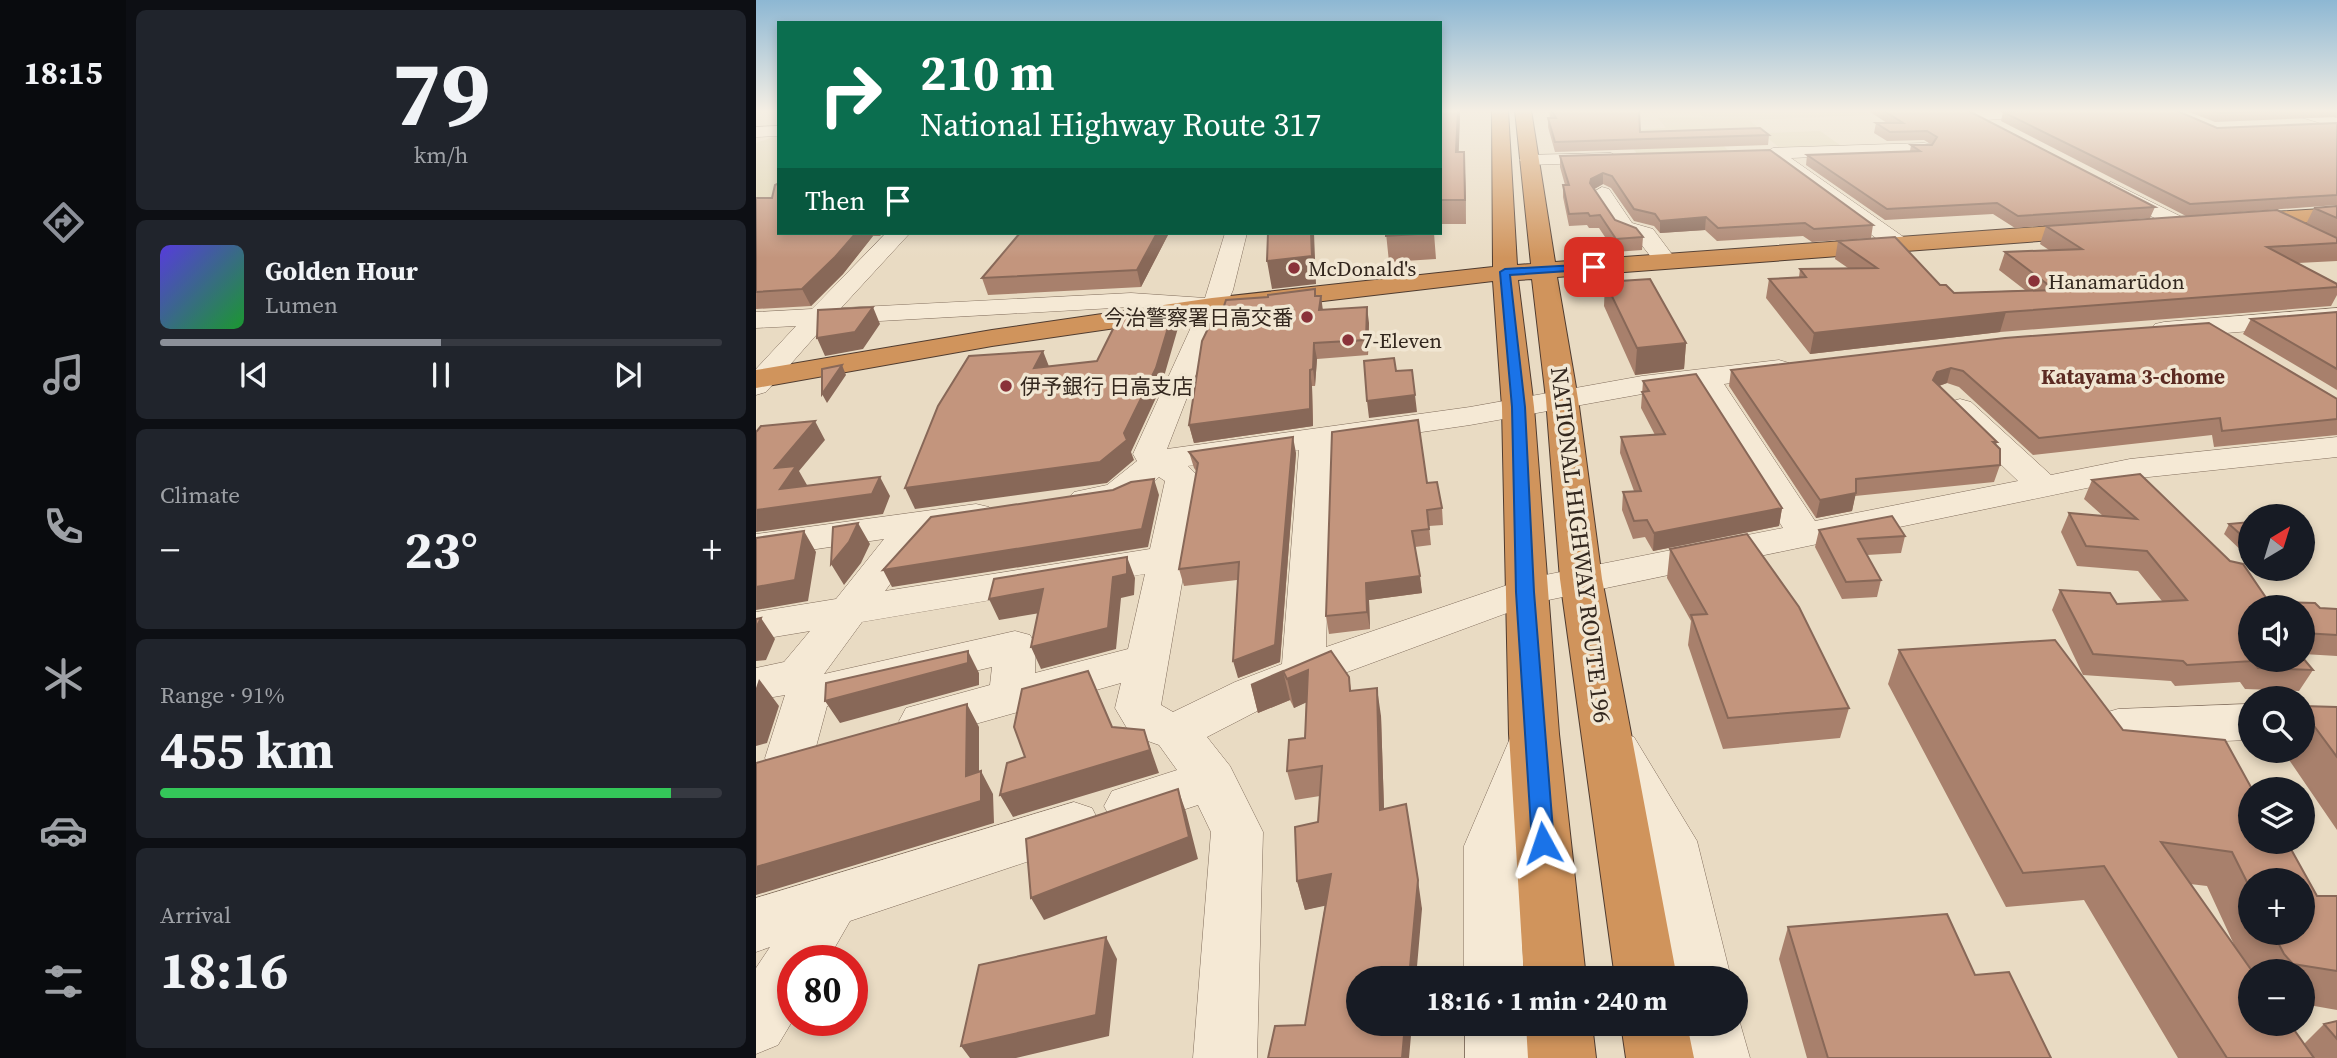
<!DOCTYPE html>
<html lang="en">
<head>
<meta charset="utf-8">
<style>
	:root { --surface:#171b24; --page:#20242c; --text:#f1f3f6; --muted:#9ea1a6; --line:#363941; --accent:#8c9099 }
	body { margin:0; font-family:"Source Serif 4","Noto Sans JP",serif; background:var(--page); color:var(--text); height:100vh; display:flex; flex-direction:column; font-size:26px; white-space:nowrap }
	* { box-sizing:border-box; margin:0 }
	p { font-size:23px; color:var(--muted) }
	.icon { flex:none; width:38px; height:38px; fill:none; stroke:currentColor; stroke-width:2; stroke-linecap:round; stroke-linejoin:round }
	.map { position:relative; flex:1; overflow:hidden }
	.details { display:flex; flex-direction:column; gap:10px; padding:10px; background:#0d0f14; width:630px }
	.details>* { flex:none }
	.guide { position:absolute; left:21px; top:21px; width:665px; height:214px; border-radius:0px; box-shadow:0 4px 10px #0003; background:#0b6e4f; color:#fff; overflow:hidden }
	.needle { width:46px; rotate:38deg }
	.controls { position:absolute; left:1482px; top:504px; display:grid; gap:14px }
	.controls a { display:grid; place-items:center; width:77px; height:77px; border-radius:50%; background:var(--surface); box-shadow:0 4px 10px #0003; font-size:35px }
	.speed { position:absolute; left:21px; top:945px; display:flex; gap:14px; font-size:35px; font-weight:700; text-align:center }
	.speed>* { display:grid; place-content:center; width:91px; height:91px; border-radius:50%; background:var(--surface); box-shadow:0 4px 10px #0003; line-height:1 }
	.speed .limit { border:10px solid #d22; background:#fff; color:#111 }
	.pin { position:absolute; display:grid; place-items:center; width:60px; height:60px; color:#fff; margin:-30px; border-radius:14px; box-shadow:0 4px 10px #0006 }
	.me { position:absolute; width:77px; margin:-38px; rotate:355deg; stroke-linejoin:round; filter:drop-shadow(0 0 5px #0008) }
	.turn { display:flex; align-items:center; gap:24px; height:147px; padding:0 28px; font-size:32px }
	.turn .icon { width:91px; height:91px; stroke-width:2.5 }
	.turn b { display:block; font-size:49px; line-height:60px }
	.then { display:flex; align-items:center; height:66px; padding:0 28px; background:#0003; gap:14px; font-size:26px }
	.big { font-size:52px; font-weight:700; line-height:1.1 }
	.details .widget { flex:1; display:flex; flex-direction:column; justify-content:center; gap:10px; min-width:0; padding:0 24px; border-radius:10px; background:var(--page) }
	.details .dial { align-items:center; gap:0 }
	.dial b { font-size:91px; line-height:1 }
	.song { display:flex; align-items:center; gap:21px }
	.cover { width:84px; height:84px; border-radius:10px; background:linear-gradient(135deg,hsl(250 70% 55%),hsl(130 70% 35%)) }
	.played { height:7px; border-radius:4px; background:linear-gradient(90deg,var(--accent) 50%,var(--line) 50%) }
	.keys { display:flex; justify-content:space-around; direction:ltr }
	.heat { display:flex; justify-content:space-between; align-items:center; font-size:38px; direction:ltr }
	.charge { height:10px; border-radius:5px; background:linear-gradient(90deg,#34c759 91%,var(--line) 0) }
	.trip { position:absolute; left:590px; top:966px; width:402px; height:70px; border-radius:35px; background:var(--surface); box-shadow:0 4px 10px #0003; font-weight:700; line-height:70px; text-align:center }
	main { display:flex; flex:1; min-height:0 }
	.menu { display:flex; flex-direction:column; width:126px; justify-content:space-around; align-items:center; background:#090b0e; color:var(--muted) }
	.menu .icon { width:49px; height:49px }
	.menu .on { color:var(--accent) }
	.menu b { font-size:32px; color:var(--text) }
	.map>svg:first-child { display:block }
	.farmland { fill:#ded3b1 }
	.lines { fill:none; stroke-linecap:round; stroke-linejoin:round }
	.street-casing { stroke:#816d5c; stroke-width:1 }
	.highway-casing { stroke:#503c30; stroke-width:2 }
	.street { fill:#f5e9d5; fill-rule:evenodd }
	.highway { fill:#d0945c; fill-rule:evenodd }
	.wall { fill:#a8806c; fill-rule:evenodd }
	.shaded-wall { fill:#886858 }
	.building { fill:#c3957d; stroke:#886858; stroke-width:2 }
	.route { fill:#1a73e8; stroke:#114b97; stroke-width:2 }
	.poi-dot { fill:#8a3239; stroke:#f1e6d2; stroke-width:2.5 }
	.labels { text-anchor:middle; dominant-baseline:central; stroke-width:7; stroke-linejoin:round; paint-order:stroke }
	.far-poi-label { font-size:21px; fill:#33271e; stroke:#f1e6d2; text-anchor:start }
	.far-neighbourhood-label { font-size:21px; font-weight:bold; fill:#5b2a22; stroke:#f1e6d2 }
	.street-label { font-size:24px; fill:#33271e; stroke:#f1e6d2 }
</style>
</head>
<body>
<main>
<nav class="menu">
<b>18:15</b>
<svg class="icon on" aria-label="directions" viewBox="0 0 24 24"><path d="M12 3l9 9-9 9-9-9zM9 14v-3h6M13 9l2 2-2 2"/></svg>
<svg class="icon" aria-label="music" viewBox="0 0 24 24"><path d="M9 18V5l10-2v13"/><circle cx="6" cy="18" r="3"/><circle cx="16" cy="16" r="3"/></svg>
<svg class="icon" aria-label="phone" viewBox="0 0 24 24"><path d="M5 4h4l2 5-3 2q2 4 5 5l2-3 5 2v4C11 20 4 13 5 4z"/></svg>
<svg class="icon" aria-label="climate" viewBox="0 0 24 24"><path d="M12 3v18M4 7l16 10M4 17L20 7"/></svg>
<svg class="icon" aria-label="car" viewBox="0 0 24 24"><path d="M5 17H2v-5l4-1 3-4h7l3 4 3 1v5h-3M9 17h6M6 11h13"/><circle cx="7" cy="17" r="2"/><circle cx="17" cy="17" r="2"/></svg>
<svg class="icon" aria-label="filters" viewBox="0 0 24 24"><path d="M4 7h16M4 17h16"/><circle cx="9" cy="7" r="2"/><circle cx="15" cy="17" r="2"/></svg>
</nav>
<section class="details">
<div class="widget dial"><b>79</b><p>km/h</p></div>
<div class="widget">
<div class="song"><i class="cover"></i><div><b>Golden Hour</b><p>Lumen</p></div></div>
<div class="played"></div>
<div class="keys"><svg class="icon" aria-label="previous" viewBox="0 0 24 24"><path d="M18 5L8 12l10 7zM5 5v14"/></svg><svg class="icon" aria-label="pause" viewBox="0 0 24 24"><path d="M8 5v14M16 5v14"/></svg><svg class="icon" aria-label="next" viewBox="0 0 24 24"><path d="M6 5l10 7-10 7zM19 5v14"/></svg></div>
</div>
<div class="widget"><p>Climate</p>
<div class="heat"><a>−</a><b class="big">23°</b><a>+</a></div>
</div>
<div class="widget"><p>Range · 91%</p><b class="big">455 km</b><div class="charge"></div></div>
<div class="widget"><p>Arrival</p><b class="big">18:16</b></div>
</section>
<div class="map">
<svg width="1581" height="1058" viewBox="0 0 1581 1058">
	<rect width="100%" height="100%" fill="#e9dbc3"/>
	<path class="farmland" d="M939,110H1106L1114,115L993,120L1009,133L1064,131L1091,150L1029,152L1005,133L955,134L976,154L883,156L871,141L856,131L910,128L902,118L947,117Z
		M23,135V204L0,205V143Z"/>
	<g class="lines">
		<g class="street-casing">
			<path id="street" d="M1293,110L1291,114L1286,116L1216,121L1208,116L1216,111Z
				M1528,110H1553L1581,118V128L1531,113Z
				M23,126V136L0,137V127Z
				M1168,143L1174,144L1177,148L1174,152L1035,158L1149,238L1152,243L1149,248H1133L1008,153L1017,148Z
				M855,153L864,158L861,162L772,165L763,160L772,155Z
				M1355,182L1432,220L1436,224L1432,228H1418L1348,192L1345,188Z
				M846,187L853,189L876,223L897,229L921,261L918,266H902L881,239L861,231L836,193Z
				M130,233H154L85,308L375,293L449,298L469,233H491L477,290L444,364L411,449L714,407L886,376L1023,360L1033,363L1037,369L1033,375L968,384L1059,521L1262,481L1193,414L1189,408L1193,402L1204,399L1215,402L1295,475L1374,459L1581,437V457L1374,479L778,603L578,677L511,706L451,737L474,766L507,832L501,1058H437L455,832L442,805L374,827L356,821L348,806L356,791L421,770L403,745L375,735L359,708L365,683L166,739L150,734L143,721L150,708L234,685L236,667L71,706L57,758L50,772L33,777L16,772L9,758L29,695L0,700V668L28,662L54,631L0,640V612L80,599L128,539L0,558V534L220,504L233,507L238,515L233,523L172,533L129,591L394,549L409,481L403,477C394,485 384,497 373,502C357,509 334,510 318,506L312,499L318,492L351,485L381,461L377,454L442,312L375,307L70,324L10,392L0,395V369L40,326L0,328V312L56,309ZM940,387L1027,528L769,579L570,647L576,445L714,425L886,394ZM543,450L526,664L479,682L417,712L405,705L444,478L432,466ZM389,574L372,649L279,673L280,646L274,635L259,631L68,674L106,622Z
				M1581,308V324L1408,338L1399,336L1395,330L1399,324L1408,322Z
				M1494,704V740L1362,745L1345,740L1339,727L1345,714L1362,709Z
				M775,723L792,729L799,742L762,846L768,978H708V846L758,729Z
				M861,731L878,737L941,841L975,978H915L889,845L837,750L844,737Z
				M318,802L336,808L344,824L336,840L94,921L71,961H37V1020L22,1045L0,1054V968L14,947L0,952V898Z
				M980,1009L994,1058H930L924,1024H980Z
				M709,1024H771L773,1058H709Z"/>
		</g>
		<g class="highway-casing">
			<path id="highway" d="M736,110H752L761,265L775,264L759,110H775L799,262L1338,223L1346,225L1349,230L1346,235L1338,237L801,277L822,399L846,579L921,978H859L804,579L790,399L776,279L762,280L778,407L803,734L830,978H768L753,734L746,407L737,281L456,314L236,346L0,388V370L236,330L456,298L737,267Z
				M1581,208V220L1485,228L1477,226L1474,221L1477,216L1485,214Z
				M770,1024H836L840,1058H772Z
				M865,1024H931L938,1058H870Z"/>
		</g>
		<use href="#street" class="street"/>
		<use href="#highway" class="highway"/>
	</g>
	<path class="wall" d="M684,110L704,115L702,152L709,173L710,224H684Z
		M793,110H883L884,132L1013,135L1012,145L799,152L792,127V118H794Z
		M1111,110H1211L1399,207L1394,218L1259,228L1237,214L1129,220L1050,165L1051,155L1154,151L1155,145H1176L1168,140L1131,141L1118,133L1120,123H1131Z
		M1428,110H1581V117L1459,122Z
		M1247,112L1461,128L1581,123V205L1430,216L1245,121Z
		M804,156L1117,225L1115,238L1056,242L1047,236L961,241L949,230L904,233L898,226L878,221L855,188L847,184L838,189L859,220L887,237L886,250L859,252L843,228H833L831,225L813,226L807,197V185H809L804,167Z
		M0,198L23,233H127L124,236H117L87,274L55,306L0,309Z
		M1581,206V261L1542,263L1581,284V295L1575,306L1244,332L1054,354L1010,298L1013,279L1043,277L1044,269L1092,268L1079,259L1082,241L1198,293L1269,290L1243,270L1249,252L1293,250L1284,244L1290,226L1550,224L1558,208Z
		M155,233H188L156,234Z
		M413,233L385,287L232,295L226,278Z
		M630,233H678L680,259L633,262Z
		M849,282L930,343L928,369L879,375L848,306Z
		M560,296L567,310L613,323L612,355L561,359L559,386H556L557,426L438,443L433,425Z
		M1581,312V390L1487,334L1495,319Z
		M1249,338L1581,399V435L1458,447L1456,435L1277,455L1203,387L1191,383L1183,386L1241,442L1240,445L1244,465L1238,482L1099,496L1096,511L1060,518L973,386L975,370Z
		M887,381L1026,508L1023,526L897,551L889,537L877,539L866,510L867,492L878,491L864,453L865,437L899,435L885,408Z
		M433,452L540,453L524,662L482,678L481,580L428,586L423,569L441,472L438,468Z
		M1336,480L1513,602L1564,608L1581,609V656L1547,654V607H1494L1557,670L1543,691L1489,689L1484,682L1419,686L1415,681L1327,675L1296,610L1304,590L1361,604L1406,601L1382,571L1321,566L1305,532L1313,513L1347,516L1328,499Z
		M671,483L686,508L687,525L673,526L675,545L659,547L666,593L613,600L614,629L573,634L570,616Z
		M1494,522V559L1468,534L1473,524Z
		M1063,530L1149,536L1145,553L1111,555L1125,580L1121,597L1086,599L1059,547Z
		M914,549L1093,708L1084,738L967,749L932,645L935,621L911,578Z
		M1143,650L1367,730L1494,789L1561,896H1581V1010L1547,1004V971H1494L1548,1044L1568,1024L1581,1021V1058H1422L1328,900L1250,907L1132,684ZM1494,880L1547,933H1494ZM1434,884L1451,886L1480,949Z
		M575,651L593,677L595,690L625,716L628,809L666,909L549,1025L569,905L549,910L541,881L562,822L564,796L539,800L531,771L549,738L550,702L538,708L534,700L502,713L495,685Z
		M1547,706L1581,707V830L1527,751H1547Z
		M1032,927L1219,975L1295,1058H1051L1023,959Z"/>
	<path class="shaded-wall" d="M702,110H704V115L702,173L700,152Z
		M708,152L709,173L710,224L709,200Z
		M847,173V184L835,191V179Z
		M950,217L949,230L904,233V221Z
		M100,233H115L117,236L87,274L55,306L46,289Z
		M401,233H413L385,287L381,270Z
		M555,233H558L560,284L516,289L511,261Z
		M565,296L567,311L563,310Z
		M117,307L124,324L107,349L69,356L61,338Z
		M611,307L613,323L612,355L610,340Z
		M417,311L422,328L405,387L375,452L378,460L351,483L159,509L149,488L368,433Z
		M1250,312L1244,332L1054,354L1058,333Z
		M558,343L561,359L559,386L557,369Z
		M930,343L928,369L879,375L881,348Z
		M287,351L294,369L278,368Z
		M86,365L90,375L71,403L66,394Z
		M1195,368L1191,383L1177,388V380L1181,372Z
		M554,370L556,386L557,426L438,443L433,425Z
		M659,395L661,412L613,418L611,401Z
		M59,421L69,440L43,471L51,485L38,505L124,477L134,496L127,514L0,532V510L19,468Z
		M537,437L540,453L524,662L482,678L477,661Z
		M398,479L403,495L392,547L136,587L127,570Z
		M1100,493L1096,511L1060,518L1064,500Z
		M1026,508L1023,526L897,551L898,533Z
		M102,523L114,544L105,563L88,585L75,564Z
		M48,531L60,552L52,601L0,610V587Z
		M371,557L379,578L378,595L365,598L360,649L285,669L275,647L357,577Z
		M664,576L666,593L613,600L614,629L611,612L610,583Z
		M287,589L296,611L243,620L233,599Z
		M5,618L19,639L10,660L0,661V628Z
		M212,651L223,673V685L84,723L69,701Z
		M552,670L558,699L538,708L531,679Z
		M527,671L534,700L502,713L495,685Z
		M3,679L23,706L11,743L0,746V688Z
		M621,688L625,716L629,839L624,810Z
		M211,704L223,727V799L210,776Z
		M388,730L403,773L257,817L244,795Z
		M225,771L237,794L238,823L0,895V867Z
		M422,789L430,812L442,859L288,920L275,898Z
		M575,874L582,903L549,910L541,881Z
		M662,880L666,909L660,978H653Z
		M350,937L361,959L353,1036L260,1058H214L205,1046Z
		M649,1024H656L653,1058H646Z"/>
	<path class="building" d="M684,110H702L700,152H708L709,200H684Z
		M795,110H883L884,132L1004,128L1013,135L799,142L792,118H800Z
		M1127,110H1211L1399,207L1262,216L1241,203L1131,209L1051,155L1164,151L1155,145H1176L1181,137L1171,131L1134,132L1120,123H1147Z
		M1278,110H1419L1461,128L1581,123V195L1434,204L1247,112Z
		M1455,110H1541L1463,113Z
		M1014,150L1117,225L1058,229L1049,223L962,228L950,217L904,221L899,214L878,209L856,176L847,173L835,179L834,183L859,220L880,228L887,237L860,239L844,215L834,216L832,213L813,214L807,185H813L804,156Z
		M23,183V233H100L79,257L46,289L0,292V198H16L19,185Z
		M1581,206V218L1558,208Z
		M1521,210L1581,238V243L1511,247L1581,284V287L1250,312L1058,333L1013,279L1050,277L1044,269L1121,268L1082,241L1139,237L1184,285H1190L1198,293L1299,290L1249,252L1326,249L1290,226Z
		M264,233H401L381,270L226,278Z
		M512,233H555L556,256L511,261Z
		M630,233H678L630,236Z
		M894,279L930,343L881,348L849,282Z
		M559,289V296H565L563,310L611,307L610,340L558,343L557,369L554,370V409L433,425L446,341L461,310L467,309L470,300L512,297V295Z
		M117,307L99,332L61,338L62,310Z
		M417,311L400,368L368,433L371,440L344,462L149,488L182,406L213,356L287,351L278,368L341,361L364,315Z
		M1581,312V369L1495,319Z
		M1453,323L1581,399V419L1466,431L1464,418L1283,438L1207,371L1195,368L1181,372L1177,380L1241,442H1237L1244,449V465L1100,479V493L1064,500L975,370L1249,338Z
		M638,358L640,371L656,370L659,395L611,401L608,361Z
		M86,365L66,394V369Z
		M940,374L1026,508L898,533L891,520L878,521L867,492L885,491L865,437L909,434L886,392L893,391L887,381Z
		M662,420L671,483L681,482L686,508L671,510L673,529L656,531L664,576L610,583L611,612L570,616L576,432Z
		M59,421L19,468L40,466L24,489L124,477L116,494L0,510V432L5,426Z
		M537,437L519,645L477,661L483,562L423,569L442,463L433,452Z
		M1384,474L1474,561L1487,564L1513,602L1559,603L1564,608L1581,609V635L1547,633V607H1494V660H1547V658L1557,670L1502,668L1497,661L1431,665L1427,661L1337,654L1304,590L1354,593L1361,604L1431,600L1391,551L1330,546L1313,513L1381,519L1336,480Z
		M398,479L386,529L127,570L175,517L357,490L375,482Z
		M1136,516L1149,536L1102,539L1125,580L1090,582L1063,530Z
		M1494,522V543L1473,524Z
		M102,523L93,542L75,564L77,527Z
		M48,531L39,580L0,587V538Z
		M991,534L1043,607L1093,708L972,718L935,615L951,614L914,549Z
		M371,557V574L357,577L352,628L275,647L287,589L233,599L238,579Z
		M5,618L0,628V619Z
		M1299,640L1367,730L1469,740L1496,789H1494V842H1531L1561,896H1581V971L1537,964L1528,954L1517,933H1547V880H1494V888L1476,852L1405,842L1496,971H1494V1024H1534L1558,1058H1471L1348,866L1267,873L1143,650Z
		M212,651V663L69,701L70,683Z
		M575,651L593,677L594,691L621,688L624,810L650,804L662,880L653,978H602V1024H649L646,1058H512L519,1026L549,1025L575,874L541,881L539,827L562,822L566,766L531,771L533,740L549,738L552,670L531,679L527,671L495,685Z
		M332,671L356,727L388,730L394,750L244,795L251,763L269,757L258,727L266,689Z
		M211,704L210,776L225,771V801L0,867V763Z
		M1547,706L1581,707V757L1547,711Z
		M422,789L433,837L275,898L270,839Z
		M1191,914L1219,975L1253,972L1295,1058H1072L1032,927Z
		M350,937L340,1015L205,1046L223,965Z
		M1581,1021V1039L1568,1024Z"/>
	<linearGradient id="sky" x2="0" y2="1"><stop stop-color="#8db7d3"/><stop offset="0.43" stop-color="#f5efe4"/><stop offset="1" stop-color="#f5efe4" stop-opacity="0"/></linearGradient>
	<rect width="1581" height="258" fill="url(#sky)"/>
	<path class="route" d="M838,264L841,265V269L754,275L769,407L778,592L798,843L795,850L787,853L779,850L776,843L760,592L756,407L744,272L749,269Z"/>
	<g class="poi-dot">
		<circle cx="538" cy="268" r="7"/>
		<circle cx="1278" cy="281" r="7"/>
		<circle cx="551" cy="317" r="7"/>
		<circle cx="592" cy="340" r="7"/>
		<circle cx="250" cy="386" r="7"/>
	</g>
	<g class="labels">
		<g class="far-poi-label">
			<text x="552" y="268">McDonald's</text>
			<text x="1292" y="281">Hanamarūdon</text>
			<text x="537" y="317" text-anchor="end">今治警察署日高交番</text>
			<text x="606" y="340">7-Eleven</text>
			<text x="264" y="386">伊予銀行 日高支店</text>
		</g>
		<g class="far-neighbourhood-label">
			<text x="1377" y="376">Katayama 3-chome</text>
		</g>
		<g class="street-label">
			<text transform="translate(825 545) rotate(83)">NATIONAL HIGHWAY ROUTE 196</text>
		</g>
	</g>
</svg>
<div class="controls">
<a><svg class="needle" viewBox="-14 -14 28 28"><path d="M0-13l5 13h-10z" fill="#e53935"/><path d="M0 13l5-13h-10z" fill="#9ea1a6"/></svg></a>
<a><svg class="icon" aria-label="sound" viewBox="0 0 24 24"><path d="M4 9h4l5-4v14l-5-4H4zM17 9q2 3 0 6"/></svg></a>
<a><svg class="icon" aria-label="search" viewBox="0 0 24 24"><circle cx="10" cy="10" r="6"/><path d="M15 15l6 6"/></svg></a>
<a><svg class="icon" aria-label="layers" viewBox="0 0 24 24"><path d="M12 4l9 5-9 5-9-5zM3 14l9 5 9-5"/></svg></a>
<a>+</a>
<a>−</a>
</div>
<div class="speed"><div class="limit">80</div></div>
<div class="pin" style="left:838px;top:267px;background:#d93025"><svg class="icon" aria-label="arrive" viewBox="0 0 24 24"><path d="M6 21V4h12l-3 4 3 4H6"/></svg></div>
<svg class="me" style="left:787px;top:843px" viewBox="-20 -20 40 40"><path d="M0-17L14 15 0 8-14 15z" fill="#1a73e8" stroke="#fff" stroke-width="4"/></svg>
<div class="trip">18:16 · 1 min · 240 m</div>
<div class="guide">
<div class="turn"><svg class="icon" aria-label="right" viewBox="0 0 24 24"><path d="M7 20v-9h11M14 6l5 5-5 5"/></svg><div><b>210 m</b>National Highway Route 317</div></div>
<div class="then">Then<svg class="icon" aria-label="arrive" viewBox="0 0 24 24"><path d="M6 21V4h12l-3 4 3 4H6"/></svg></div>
</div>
</div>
</main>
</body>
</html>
